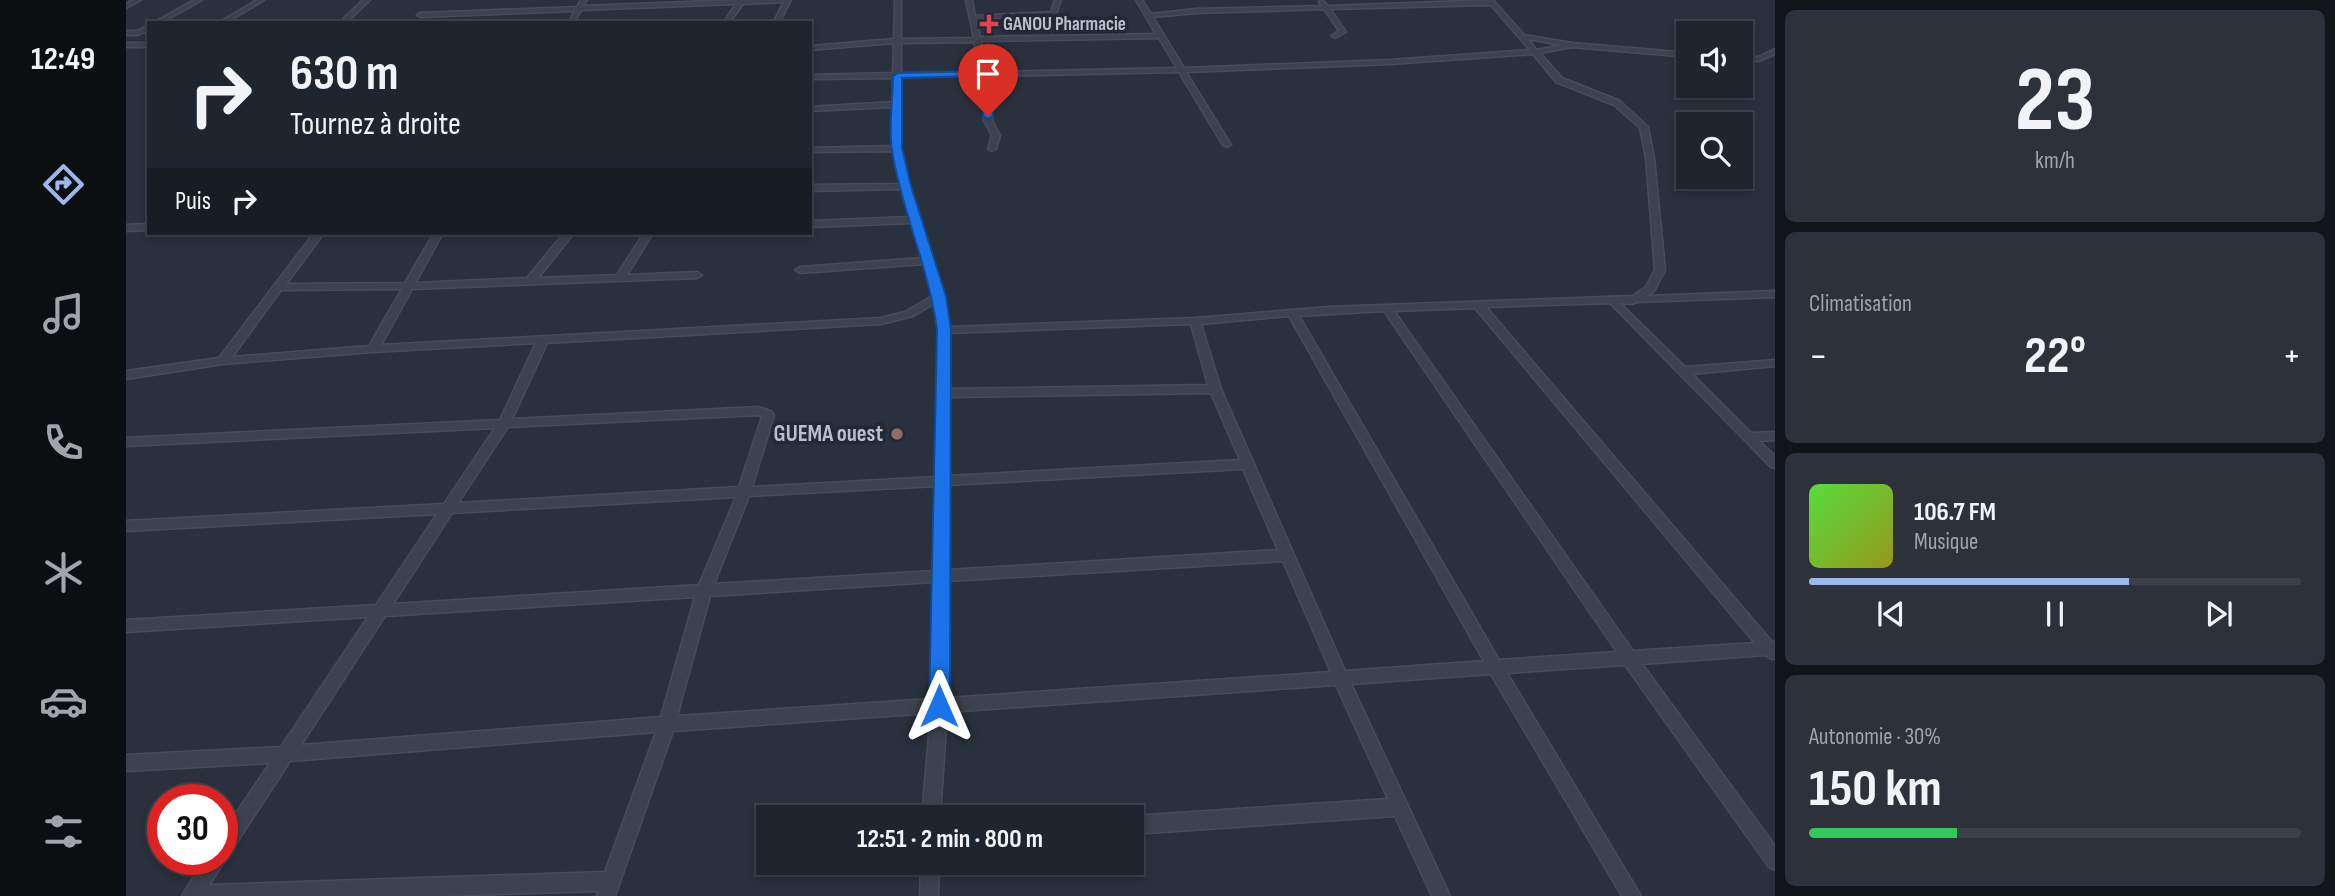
<!DOCTYPE html>
<html lang="fr">
<head>
<meta charset="utf-8">
<style>
	:root { --surface:#1f252e; --page:#2c313a; --text:#f1f3f6; --muted:#a1a5aa; --line:#3c424a; --accent:#9cb7ec }
	body { margin:0; font-family:"Sofia Sans Condensed",sans-serif; background:var(--page); color:var(--text); height:100vh; display:flex; flex-direction:column; font-size:26px; white-space:nowrap }
	* { box-sizing:border-box; margin:0 }
	p { font-size:23px; color:var(--muted) }
	.icon { flex:none; width:38px; height:38px; fill:none; stroke:currentColor; stroke-width:2; stroke-linecap:round; stroke-linejoin:round }
	.map { position:relative; flex:1; overflow:hidden }
	.panel { display:flex; flex-direction:column; gap:10px; padding:10px; background:#111419; width:560px }
	.panel>* { flex:none }
	.hud { position:absolute; left:21px; top:21px; width:665px; height:214px; border-radius:0px; box-shadow:0 4px 10px #0003,0 0 0 2px var(--line); background:#1f252e; color:var(--text); overflow:hidden }
	.controls { position:absolute; left:1550px; top:21px; display:grid; gap:14px }
	.controls a { display:grid; place-items:center; width:77px; height:77px; border-radius:0px; background:var(--surface); box-shadow:0 4px 10px #0003,0 0 0 2px var(--line); font-size:35px }
	.speed { position:absolute; left:21px; top:784px; display:flex; gap:14px; font-size:35px; font-weight:700; text-align:center }
	.speed>* { display:grid; place-content:center; width:91px; height:91px; border-radius:50%; background:var(--surface); box-shadow:0 4px 10px #0003,0 0 0 2px var(--line); line-height:1 }
	.speed .limit { border:10px solid #d22; background:#fff; color:#111 }
	.pin { position:absolute; display:grid; place-items:center; width:60px; height:60px; color:#fff; margin:-72px -30px; border-radius:50% 50% 50% 0; rotate:-45deg; box-shadow:0 0 7px #0007 }
	.pin .icon { rotate:45deg }
	.me { position:absolute; width:77px; margin:-38px; rotate:0deg; stroke-linejoin:round; filter:drop-shadow(0 0 5px #0008) }
	.turn { display:flex; align-items:center; gap:24px; height:147px; padding:0 28px; font-size:32px }
	.turn .icon { width:91px; height:91px; stroke-width:2.5 }
	.turn b { display:block; font-size:49px; line-height:60px }
	.then { display:flex; align-items:center; height:66px; padding:0 28px; background:#0003; gap:14px; font-size:26px }
	.big { font-size:52px; font-weight:700; line-height:1.1 }
	.panel .tile { flex:1; display:flex; flex-direction:column; justify-content:center; gap:10px; min-width:0; padding:0 24px; border-radius:10px; background:var(--page) }
	.panel .dial { align-items:center; gap:0 }
	.dial b { font-size:91px; line-height:1 }
	.song { display:flex; align-items:center; gap:21px }
	.cover { width:84px; height:84px; border-radius:10px; background:linear-gradient(135deg,hsl(110 70% 55%),hsl(60 70% 35%)) }
	.played { height:7px; border-radius:4px; background:linear-gradient(90deg,var(--accent) 65%,var(--line) 65%) }
	.keys { display:flex; justify-content:space-around; direction:ltr }
	.heat { display:flex; justify-content:space-between; align-items:center; font-size:38px; direction:ltr }
	.charge { height:10px; border-radius:5px; background:linear-gradient(90deg,#34c759 30%,var(--line) 0) }
	.trip { position:absolute; left:630px; top:805px; width:388px; height:70px; border-radius:0px; background:var(--surface); box-shadow:0 4px 10px #0003,0 0 0 2px var(--line); font-weight:700; line-height:70px; text-align:center }
	main { display:flex; flex:1; min-height:0 }
	.dock { display:flex; flex-direction:column; width:126px; justify-content:space-around; align-items:center; background:#0c0f12; color:var(--muted) }
	.dock .icon { width:49px; height:49px }
	.dock .selected { color:var(--accent) }
	.dock b { font-size:32px; color:var(--text) }
	.map>svg:first-child { display:block }
	.lines { fill:none; stroke-linecap:round; stroke-linejoin:round }
	.street-casing { stroke:#474c58; stroke-width:3 }
	.street { fill:#3d434e; fill-rule:evenodd }
	.route { fill:#1a73e8; stroke:#114b97; stroke-width:2 }
	.health-dot { fill:#e0444e; stroke:#222834; stroke-width:2.5 }
	.education-dot { fill:#8d6e63; stroke:#222834; stroke-width:2.5 }
	.labels { text-anchor:middle; dominant-baseline:central; stroke-width:7; stroke-linejoin:round; paint-order:stroke }
	.far-poi-label { font-size:19px; font-weight:bold; fill:#babfc9; stroke:#222834; text-anchor:start }
	.poi-label { font-size:23px; font-weight:bold; fill:#babfc9; stroke:#222834; text-anchor:end }
</style>
</head>
<body>
<main>
<nav class="dock">
<b>12:49</b>
<svg class="icon selected" aria-label="directions" viewBox="0 0 24 24"><path d="M12 3l9 9-9 9-9-9zM9 14v-3h6M13 9l2 2-2 2"/></svg>
<svg class="icon" aria-label="music" viewBox="0 0 24 24"><path d="M9 18V5l10-2v13"/><circle cx="6" cy="18" r="3"/><circle cx="16" cy="16" r="3"/></svg>
<svg class="icon" aria-label="phone" viewBox="0 0 24 24"><path d="M5 4h4l2 5-3 2q2 4 5 5l2-3 5 2v4C11 20 4 13 5 4z"/></svg>
<svg class="icon" aria-label="climate" viewBox="0 0 24 24"><path d="M12 3v18M4 7l16 10M4 17L20 7"/></svg>
<svg class="icon" aria-label="car" viewBox="0 0 24 24"><path d="M5 17H2v-5l4-1 3-4h7l3 4 3 1v5h-3M9 17h6M6 11h13"/><circle cx="7" cy="17" r="2"/><circle cx="17" cy="17" r="2"/></svg>
<svg class="icon" aria-label="filters" viewBox="0 0 24 24"><path d="M4 7h16M4 17h16"/><circle cx="9" cy="7" r="2"/><circle cx="15" cy="17" r="2"/></svg>
</nav>
<div class="map">
<svg width="1649" height="896" viewBox="0 0 1649 896">
	<rect width="100%" height="100%" fill="#29313e"/>
	<g class="lines">
		<g class="street-casing">
			<path id="street" d="M7,0H15L0,8V4Z
				M68,0H76L35,23H27Z
				M131,0H138L100,23H92Z
				M237,0H244L220,23H213Z
				M455,0H461L457,6L613,0H665L653,23H647L658,2L617,4L603,23H597L610,4L455,10L448,23H442L449,11L294,17L291,15L294,13L451,7Z
				M769,0H775V39L848,38L840,0H846L849,16L925,12L929,0H935L930,14L927,16L850,19L854,37L1030,34L1010,0H1016L1025,14L1070,9L1196,6L1193,2L1196,0L1202,6L1367,0L1398,35L1446,43L1563,53V57L1446,47L1414,53L1436,78L1494,101L1522,127L1528,158L1539,270L1528,291L1521,296L1649,291V297L1511,302L1506,304L1494,303L1559,367L1649,360V366L1566,374L1625,433L1649,432V440L1633,441L1649,456V468L1645,467L1484,303L1360,307L1646,642H1649V658L1646,659L1639,655L1516,664L1649,846V870L1643,867L1499,665L1381,673L1515,896H1496L1365,674L1225,684L1324,896H1306L1269,816L1006,834V817H1004L1006,816L1262,799L1210,685L821,712L814,817H796L805,713L547,731L489,896H471L473,891L311,896H56L79,859H96V834L144,763L0,771V755L155,747L242,617L0,632V620L250,605L311,514L0,531V521L318,504L369,428L0,446V438L374,420L410,343L247,352L97,364L0,379V371L93,358L188,233H198L160,284L279,283L308,233H317L289,283L401,278L438,233H448L412,278L491,275L518,233H527L501,275L571,272L576,275L571,278L286,289L255,345L755,318L779,312L808,295L798,264L674,273L669,270L674,267L797,258L786,223L684,227V221L784,217L775,189L684,191V185L774,184L767,151L684,152V148L766,146L767,107L684,111V107L767,102V78L684,79V75L767,73L768,43L684,50V46L768,39ZM1365,5L1404,50L1265,60L1058,68L1027,17L1070,13L1198,9L1213,31L1206,36L1209,38L1220,32L1204,9ZM1033,38L1051,68L861,72L855,41ZM1402,39L1436,45L1410,50ZM848,42L854,72L775,73V43ZM1407,54L1430,82L1488,105L1514,128L1520,158L1529,270L1520,287L1507,296L1202,307L1069,318L823,327L818,296L783,186L774,145V77L855,76L859,96L858,121L866,135L862,149L866,151L870,149L874,135L866,121L867,96L862,76L1053,72L1097,145L1101,147L1105,145L1060,72L1265,64ZM276,289L243,346L106,357L155,290ZM809,303L813,330L810,477L626,487L648,415L646,412L633,407L386,419L421,343L755,324L787,316ZM1349,308L1629,643L1507,651L1268,311ZM1258,311L1491,652L1373,660L1173,316ZM1163,316L1358,661L1219,671L1095,389L1075,324ZM1065,324L1082,385L823,389V333ZM1085,393L1114,460L822,476L823,397ZM632,415L636,417L613,487L332,503L382,427ZM1117,469L1152,550L822,570V485ZM810,486L808,571L588,584L623,496ZM610,497L573,585L267,604L326,513ZM1157,561L1205,672L821,698L822,581ZM808,582L805,699L551,716L584,596ZM569,597L535,717L175,745L259,616ZM530,732L479,872L83,885L96,865L98,858L102,856L164,761Z
				M23,25V30L12,35H0V31H11Z
				M0,43H23V47H0Z
				M1649,49V54L1633,61H1615V57H1632Z
				M23,224V230L0,231V225Z
				M795,863H813L812,896H794Z"/>
		</g>
		<use href="#street" class="street"/>
	</g>
	<path class="route" d="M858,71L863,74L867,96V116L862,119L857,116L858,96L854,76L776,78V148L785,186L820,296L825,330L824,706L821,712L813,715L806,712L803,706L811,330C803,268 776,212 766,151C762,127 767,100 767,76L772,73Z"/>
	<path class="health-dot" d="M859.5 13.5h7v7h7v7h-7v7h-7v-7h-7v-7h7z"/>
	<circle class="education-dot" cx="771" cy="434" r="7"/>
	<g class="labels">
		<g class="far-poi-label">
			<text x="877" y="24">GANOU Pharmacie</text>
		</g>
		<g class="poi-label">
			<text x="757" y="434">GUEMA ouest</text>
		</g>
	</g>
</svg>
<div class="controls">
<a><svg class="icon" aria-label="sound" viewBox="0 0 24 24"><path d="M4 9h4l5-4v14l-5-4H4zM17 9q2 3 0 6"/></svg></a>
<a><svg class="icon" aria-label="search" viewBox="0 0 24 24"><circle cx="10" cy="10" r="6"/><path d="M15 15l6 6"/></svg></a>
</div>
<div class="speed"><div class="limit">30</div></div>
<div class="pin" style="left:862px;top:116px;background:#d93025"><svg class="icon" aria-label="arrive" viewBox="0 0 24 24"><path d="M6 21V4h12l-3 4 3 4H6"/></svg></div>
<svg class="me" style="left:813px;top:706px" viewBox="-20 -20 40 40"><path d="M0-17L14 15 0 8-14 15z" fill="#1a73e8" stroke="#fff" stroke-width="4"/></svg>
<div class="trip">12:51 · 2 min · 800 m</div>
<div class="hud">
<div class="turn"><svg class="icon" aria-label="right" viewBox="0 0 24 24"><path d="M7 20v-9h11M14 6l5 5-5 5"/></svg><div><b>630 m</b>Tournez à droite</div></div>
<div class="then">Puis<svg class="icon" aria-label="right" viewBox="0 0 24 24"><path d="M7 20v-9h11M14 6l5 5-5 5"/></svg></div>
</div>
</div>
<section class="panel">
<div class="tile dial"><b>23</b><p>km/h</p></div>
<div class="tile"><p>Climatisation</p>
<div class="heat"><a>−</a><b class="big">22°</b><a>+</a></div>
</div>
<div class="tile">
<div class="song"><i class="cover"></i><div><b>106.7 FM</b><p>Musique</p></div></div>
<div class="played"></div>
<div class="keys"><svg class="icon" aria-label="previous" viewBox="0 0 24 24"><path d="M18 5L8 12l10 7zM5 5v14"/></svg><svg class="icon" aria-label="pause" viewBox="0 0 24 24"><path d="M8 5v14M16 5v14"/></svg><svg class="icon" aria-label="next" viewBox="0 0 24 24"><path d="M6 5l10 7-10 7zM19 5v14"/></svg></div>
</div>
<div class="tile"><p>Autonomie · 30%</p><b class="big">150 km</b><div class="charge"></div></div>
</section>
</main>
</body>
</html>
